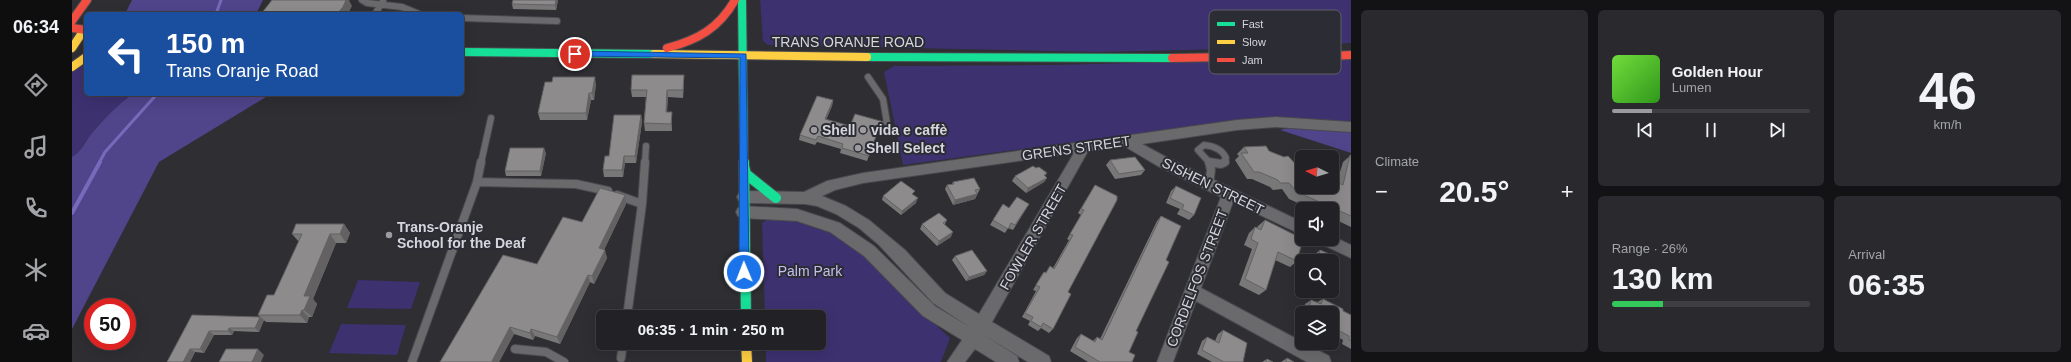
<!DOCTYPE html>
<html lang="en">
<head>
<meta charset="utf-8">
<style>
	:root { --surface:#222226; --page:#2a2a2e; --text:#f1f3f6; --muted:#a2a4a7; --line:#3f3f43; --accent:#9b9ba0 }
	body { margin:0; font-family:Arial,sans-serif; background:var(--page); color:var(--text); height:100vh; display:flex; flex-direction:column; font-size:15px; white-space:nowrap }
	* { box-sizing:border-box; margin:0 }
	p { font-size:13px; color:var(--muted) }
	.icon { flex:none; width:22px; height:22px; fill:none; stroke:currentColor; stroke-width:2; stroke-linecap:round; stroke-linejoin:round }
	.map { position:relative; flex:1; overflow:hidden }
	.sheet { display:flex; flex-direction:column; gap:10px; padding:10px; background:#131315; width:720px }
	.sheet>* { flex:none }
	.top-card { position:absolute; left:12px; top:12px; width:380px; height:84px; border-radius:6px; box-shadow:0 4px 16px #0002,0 0 0 1px var(--line); background:#1a4fa0; color:#fff; overflow:hidden }
	.needle { width:26px; rotate:275deg }
	.buttons { position:absolute; left:1223px; top:150px; display:grid; gap:8px }
	.buttons a { display:grid; place-items:center; width:44px; height:44px; border-radius:6px; background:var(--surface); box-shadow:0 4px 16px #0002,0 0 0 1px var(--line); font-size:20px }
	.speed { position:absolute; left:12px; top:298px; display:flex; gap:8px; font-size:20px; font-weight:700; text-align:center }
	.speed>* { display:grid; place-content:center; width:52px; height:52px; border-radius:50%; background:var(--surface); box-shadow:0 4px 16px #0002,0 0 0 1px var(--line); line-height:1 }
	.speed .limit { border:6px solid #d22; background:#fff; color:#111 }
	.pin { position:absolute; display:grid; place-items:center; width:34px; height:34px; color:#fff; margin:-17px; border:2px solid #fff; border-radius:50%; box-shadow:0 1px 4px #0007 }
	.me { position:absolute; width:44px; margin:-22px; rotate:359deg; stroke-linejoin:round; filter:drop-shadow(0 0 3px #0008) }
	.turn { display:flex; align-items:center; gap:14px; height:84px; padding:0 16px; font-size:18px }
	.turn .icon { width:52px; height:52px; stroke-width:2.5 }
	.turn b { display:block; font-size:28px; line-height:34px }
	.big { font-size:30px; font-weight:800; line-height:1.1 }
	.sheet .widget { flex:1; display:flex; flex-direction:column; justify-content:center; gap:6px; min-width:0; padding:0 14px; border-radius:6px; background:var(--page) }
	.sheet .dial { align-items:center; gap:0 }
	.dial b { font-size:52px; line-height:1 }
	.song { display:flex; align-items:center; gap:12px }
	.cover { width:48px; height:48px; border-radius:6px; background:linear-gradient(135deg,hsl(100 70% 55%),hsl(110 70% 35%)) }
	.played { height:4px; border-radius:2px; background:linear-gradient(90deg,var(--accent) 20%,var(--line) 20%) }
	.keys { display:flex; justify-content:space-around; direction:ltr }
	.heat { display:flex; justify-content:space-between; align-items:center; font-size:22px; direction:ltr }
	.charge { height:6px; border-radius:3px; background:linear-gradient(90deg,#34c759 26%,var(--line) 0) }
	.sheet .tiles { flex:1; display:grid; gap:10px; grid-template-columns:repeat(3,1fr) }
	.widget:first-child { grid-row:span 2 }
	.trip { position:absolute; left:524px; top:310px; width:230px; height:40px; border-radius:6px; background:var(--surface); box-shadow:0 4px 16px #0002,0 0 0 1px var(--line); font-weight:800; line-height:40px; text-align:center }
	main { display:flex; flex:1; min-height:0 }
	.tab-bar { display:flex; flex-direction:column; width:72px; justify-content:space-around; align-items:center; background:#0e0e0f; color:var(--muted) }
	.tab-bar .icon { width:28px; height:28px }
	.tab-bar .active { color:var(--accent) }
	.tab-bar b { font-size:18px; color:var(--text) }
	.map>svg:first-child { display:block }
	.green { fill:#3d3170 }
	.forest { fill:#50448b }
	.lines { fill:none; stroke-linecap:round; stroke-linejoin:round }
	.stream-far1 { stroke:#766aba; stroke-width:3 }
	.stream { stroke:#766aba; stroke-width:4 }
	.lane-far1-casing { stroke:#49494d; stroke-width:8 }
	.lane-casing { stroke:#49494d; stroke-width:10 }
	.street-casing { stroke:#49494d; stroke-width:2 }
	.fast-far1-casing { stroke:#49494d; stroke-width:10 }
	.fast-casing { stroke:#49494d; stroke-width:12 }
	.slow-far1-casing { stroke:#49494d; stroke-width:10 }
	.slow-casing { stroke:#49494d; stroke-width:12 }
	.jam-casing { stroke:#49494d; stroke-width:10 }
	.lane-far1 { stroke:#6a6a6d; stroke-width:6 }
	.lane { stroke:#6a6a6d; stroke-width:8 }
	.street { fill:#6a6a6d; fill-rule:evenodd }
	.fast-far1 { stroke:#16e098; stroke-width:8 }
	.fast { stroke:#16e098; stroke-width:10 }
	.slow-far1 { stroke:#ffcf43; stroke-width:8 }
	.slow { stroke:#ffcf43; stroke-width:10 }
	.jam { stroke:#f24e42; stroke-width:8 }
	.wall { fill:#797878 }
	.shaded-wall { fill:#636162 }
	.building { fill:#8d8b8c; stroke:#636162 }
	.route { fill:#1a73e8; stroke:#114b97 }
	.poi-dot { fill:#9b9ba0; stroke:#2c2c35; stroke-width:1.5 }
	.labels { text-anchor:middle; dominant-baseline:central; stroke-width:4; stroke-linejoin:round; paint-order:stroke }
	.street-label { font-size:14px; fill:#d5d5db; stroke:#2c2c35 }
	.poi-label { font-size:14px; font-weight:bold; fill:#d5d5db; stroke:#2c2c35; text-anchor:start }
	.park-label { font-size:14px; fill:#c3c0ed; stroke:#2c2c35 }
	.key { fill:#2c2c35; stroke:#5f5f67; stroke-width:1 }
	.key-label { font-size:11px; fill:#d5d5db }
</style>
</head>
<body>
<main>
<nav class="tab-bar">
<b>06:34</b>
<svg class="icon active" aria-label="directions" viewBox="0 0 24 24"><path d="M12 3l9 9-9 9-9-9zM9 14v-3h6M13 9l2 2-2 2"/></svg>
<svg class="icon" aria-label="music" viewBox="0 0 24 24"><path d="M9 18V5l10-2v13"/><circle cx="6" cy="18" r="3"/><circle cx="16" cy="16" r="3"/></svg>
<svg class="icon" aria-label="phone" viewBox="0 0 24 24"><path d="M5 4h4l2 5-3 2q2 4 5 5l2-3 5 2v4C11 20 4 13 5 4z"/></svg>
<svg class="icon" aria-label="climate" viewBox="0 0 24 24"><path d="M12 3v18M4 7l16 10M4 17L20 7"/></svg>
<svg class="icon" aria-label="car" viewBox="0 0 24 24"><path d="M5 17H2v-5l4-1 3-4h7l3 4 3 1v5h-3M9 17h6M6 11h13"/><circle cx="7" cy="17" r="2"/><circle cx="17" cy="17" r="2"/></svg>
</nav>
<div class="map">
<svg width="1279" height="362" viewBox="0 0 1279 362">
	<rect width="100%" height="100%" fill="#2e2e33"/>
	<path class="green" d="M688,0H1279V43L1157,49L1025,52L696,45L691,41Z
		M1279,58V123L1213,118L1175,119L831,165L812,72L822,66L980,65Z
		M14,61V94H61C46,104 32,119 20,133C13,142 10,151 0,157V72Z
		M704,217L755,228L795,255L824,288L878,338L869,362H694V343H747V317H693L690,223L696,219Z
		M286,280L348,282L339,309L275,308Z
		M269,324L334,325L325,355L257,353Z"/>
	<path class="forest" d="M60,0H191L184,14H53Z
		M61,94H199L87,162L0,329V157C10,151 13,142 20,133C32,119 46,104 61,94Z
		M1221,127L1279,132V153L1208,130Z"/>
	<g class="lines">
		<path class="stream-far1" d="M144,14L149,0
			M27,163L33,152L85,94"/>
		<path class="stream" d="M0,213L28,162"/>
		<g class="lane-far1-casing">
			<path id="lane-far1" d="M290,0L295,3L330,7L347,14
				M303,14L311,1
				M390,18L485,21
				M796,77L811,99L815,123
				M1137,162L1142,163
				M1137,162L1126,150L1132,145C1142,146 1150,149 1154,158L1151,163
				M409,163L419,118
				M573,163L574,146"/>
		</g>
		<g class="lane-casing">
			<path id="lane" d="M1137,162L1149,164L1153,162
				M1137,162L1139,170L1137,185
				M405,182L504,184L536,191
				M545,195L570,204L573,162
				M555,317L570,204
				M443,349L474,352L492,362
				M549,358L551,343
				M340,362L405,182L409,162"/>
		</g>
		<g class="street-casing">
			<path id="street" d="M1204,117L1279,122V132L1204,127L1165,130L1070,144L1094,157L1230,222V235L1161,202L1129,288L1257,356L1259,362H1235L1124,301L1101,362H1085L1149,197L1084,165L1052,146L1016,151L920,322L977,356L979,362H956L912,335L945,356L947,362H924L903,349L893,362H875L890,340L851,316L792,256L758,232L725,221L671,218L666,216L664,212L666,208L671,206L725,209L768,223L802,246L863,306L899,328L861,303L807,245L787,228L764,214L745,206L733,204L672,203L667,201L665,197L667,193L672,191L732,192L755,181L791,173L1165,120ZM1002,153L907,314L873,293L833,250L797,220L774,206L750,196L763,190L791,183Z
				M1260,236L1279,245V258L1247,243L1245,239H1260Z"/>
		</g>
		<g class="fast-far1-casing">
			<path id="fast-far1" d="M670,0L672,163
				M390,52L582,54
				M795,57L1100,58"/>
		</g>
		<g class="fast-casing">
			<path id="fast" d="M672,162L674,317
				M672,166L674,174L704,198"/>
		</g>
		<g class="slow-far1-casing">
			<path id="slow-far1" d="M0,48L12,30
				M582,54L795,57
				M0,67L14,57"/>
		</g>
		<g class="slow-casing">
			<path id="slow" d="M674,343L675,362"/>
		</g>
		<g class="jam-casing">
			<path id="jam" d="M0,21L15,0
				M0,28L14,30
				M595,48C626,40 647,28 663,0
				M1100,58L1161,57L1190,59L1279,55"/>
		</g>
		<use href="#lane-far1" class="lane-far1"/>
		<use href="#lane" class="lane"/>
		<use href="#street" class="street"/>
		<use href="#fast-far1" class="fast-far1"/>
		<use href="#fast" class="fast"/>
		<use href="#slow-far1" class="slow-far1"/>
		<use href="#slow" class="slow"/>
		<use href="#jam" class="jam"/>
	</g>
	<path class="wall" d="M486,0L484,10L441,9L440,4Z
		M612,75L611,98L596,97L595,112H600V131H573L572,123L574,97H560L559,90Z
		M524,84L522,100H519L515,120H468L466,113Z
		M761,100L760,106L754,120L778,126L812,122L807,136H804L795,161L768,153L769,149L745,142L743,145L727,140L728,135Z
		M569,115L570,122L564,163H553L551,177H532L531,170L537,156Z
		M1172,147L1197,151L1230,187L1265,182L1271,162L1279,155V227L1260,218V209H1239L1217,199L1210,189L1201,190L1198,187L1180,179H1175L1163,160L1167,156L1165,154Z
		M474,153L469,176H434L433,171Z
		M1038,160L1073,170L1069,175L1043,179L1034,165Z
		M964,168L975,173L973,176L975,178L972,182L954,193L940,181L943,176Z
		M881,182L908,189L903,199L881,205L873,189L875,185L880,184Z
		M1023,185L996,292L981,329L977,333L969,328L966,331L956,325L958,321L950,317L964,291L961,290L969,276L972,272H974L978,266L981,268L997,240L995,239L1009,215L1006,213Z
		M1104,186L1122,215L1117,220L1105,214L1108,209L1094,203L1099,191Z
		M553,195L554,204L532,250L535,258L522,284L518,282L488,344L463,336L461,340L442,334L427,362H368L465,264Z
		M842,195L844,203L829,215L810,200L811,196Z
		M957,204L941,230L936,228L933,233L918,225L921,220L937,208Z
		M1089,216L1094,260L1064,331L1057,352L1060,362H1016L998,351L1005,338L1009,334L1021,341L1025,337L1028,339L1085,221Z
		M875,220L873,224L879,237L865,246L848,229L850,224Z
		M1193,220L1225,261L1218,267L1203,260L1194,290L1187,295L1167,285L1180,249L1172,245L1177,233L1183,227L1185,228L1186,226Z
		M272,224L278,233L274,243H264L241,299L245,304L240,317H237L235,323L194,322L186,315L202,295L227,242L220,234Z
		M1248,250L1267,258L1262,281L1260,282V261H1241L1243,254Z
		M883,256L915,271L912,275L894,281L880,260Z
		M1251,299L1271,311L1279,315V349L1270,344L1271,340L1260,334V313H1231L1233,304L1239,300L1245,302Z
		M120,315L188,317L192,320L187,332L162,331L160,335H142L132,353L123,352L118,362H95Z
		M1151,330L1171,362H1140L1125,354L1130,341L1135,337L1143,341L1146,334Z
		M1215,358L1222,362H1209Z
		M1195,359L1201,362H1190Z"/>
	<path class="shaded-wall" d="M274,0H277L280,6L276,14H265Z
		M484,0H486L484,10L483,5Z
		M612,75V82L611,98V90Z
		M523,77L524,84L522,100L520,93Z
		M595,90L596,97L594,119V112Z
		M517,93L519,100L515,120L514,113Z
		M761,100L760,106L752,125L753,119Z
		M600,112V131L599,124Z
		M569,115L570,122L564,163L563,156Z
		M472,148L474,153L469,176L468,171Z
		M552,156L553,163L551,177L550,170Z
		M975,178L972,182L954,193L956,188Z
		M905,194L903,199L881,205L883,200Z
		M553,195L554,204L529,256L527,248Z
		M846,198L844,203L829,215L830,211Z
		M272,224L278,233L274,243L268,234Z
		M881,232L879,237L865,246L867,241Z
		M258,234L264,243L241,299L245,304L240,317L232,310V296Z
		M533,250L535,258L522,284L520,276Z
		M915,271L912,275L894,281L897,277Z
		M516,275L518,282L488,344L485,337Z
		M230,310L237,317L235,323L228,315Z
		M188,317L192,320L187,332L183,328Z
		M438,327L442,334L427,362H421L420,361Z
		M157,328L162,331L160,335L156,331Z
		M459,329L463,336L461,340L458,333Z
		M137,331L142,335L132,353L128,349Z
		M118,349L123,352L118,362H111Z
		M186,349L192,355L189,362H180Z"/>
	<path class="building" d="M200,0H274L271,7L265,14H189Z
		M441,0H484L483,5L440,4Z
		M560,75H612L611,90H595L594,112H600L599,124L572,123L575,90H559Z
		M481,77H523L520,93H517L514,113H466L473,82H480Z
		M745,96L761,100L753,119L778,126L783,114L812,122L808,131L806,130L797,156L770,148L771,144L746,136L744,140L728,135Z
		M542,115H569L563,156H552L550,170H531L533,156H537Z
		M1194,146L1197,151L1212,157L1216,156L1230,171V187H1260V180L1271,185L1278,155H1279V216L1225,192L1217,183H1208L1206,180L1187,172H1182L1169,153H1176L1172,147Z
		M438,148H472L468,171H433Z
		M1063,157L1073,170L1047,174L1038,160Z
		M961,166L964,168L967,167L975,173L972,175L975,178L956,188L943,176Z
		M902,178L908,189L903,190L905,194L883,200L875,185L882,184L881,182Z
		M829,181L843,191L840,194L846,198L830,211L811,196Z
		M1023,185L1045,196V200L996,292L999,294L981,329L971,323L969,327L959,321L961,317L953,313L968,287L964,285L972,272L974,273L978,266L982,269L1001,235L998,234L1012,210L1009,209Z
		M1104,186L1129,198L1122,215L1110,209L1112,205L1098,198Z
		M528,188L553,195L527,248L533,250L520,276L516,275L485,337L459,329L458,333L438,327L420,361L424,362H368L431,255L465,264L491,217L510,222Z
		M945,197L957,204L943,225L939,223L936,229L921,220L931,204L937,208Z
		M867,213L875,220L871,223L881,232L867,241L850,224Z
		M1089,216L1109,226L1094,260L1097,262L1064,331L1066,332L1057,352L1063,355L1060,362H1028L1003,347L1009,334L1023,342L1025,337L1030,340Z
		M1193,220L1231,239L1225,261L1206,252L1194,290L1173,279L1186,243L1179,239L1183,227L1189,230Z
		M224,224H272L268,234H258L232,296H238L232,310H230L228,315H186L195,295H202L230,234H220Z
		M900,250L915,271L897,277L883,256Z
		M1248,250L1267,258L1262,281L1260,280V261H1246Z
		M1251,299L1271,309V311L1279,315V341L1277,340V336L1260,327V313H1236L1239,300L1249,304Z
		M120,315L188,317L183,328H157L156,331H137L128,349H118L111,362H95Z
		M1151,330L1175,343L1171,362H1152L1130,350L1135,337L1147,343Z
		M154,349H186L180,362H147Z
		M1215,358L1222,362H1214Z
		M1195,359L1201,362H1194Z"/>
	<path class="route" d="M503,51L674,54L677,272L676,275L672,276L667,272L668,58L500,56V52Z"/>
	<g class="poi-dot">
		<circle cx="742" cy="130" r="4"/>
		<circle cx="791" cy="130" r="4"/>
		<circle cx="786" cy="148" r="4"/>
		<circle cx="317" cy="235" r="4"/>
	</g>
	<g class="labels">
		<g class="street-label">
			<text x="776" y="42">TRANS ORANJE ROAD</text>
			<text transform="translate(1004 148) rotate(-8)">GRENS STREET</text>
			<text transform="translate(1141 186) rotate(26)">SISHEN STREET</text>
			<text transform="translate(961 237) rotate(-60)">FOWLER STREET</text>
			<text transform="translate(1125 278) rotate(-69)">CORDELFOS STREET</text>
		</g>
		<g class="poi-label">
			<text x="750" y="130">Shell</text>
			<text x="799" y="130">vida e caffè</text>
			<text x="794" y="148">Shell Select</text>
			<text x="325" y="227">Trans-Oranje<tspan x="325" dy="16">School for the Deaf</tspan></text>
		</g>
		<g class="park-label">
			<text x="738" y="271">Palm Park</text>
		</g>
	</g>
	<rect x="1137" y="10" width="132" height="64" rx="6" class="key"/>
	<rect x="1145" y="22" width="18" height="4" fill="#16e098"/>
	<rect x="1145" y="40" width="18" height="4" fill="#ffcf43"/>
	<rect x="1145" y="58" width="18" height="4" fill="#f24e42"/>
	<g class="key-label">
		<text x="1170" y="28">Fast</text>
		<text x="1170" y="46">Slow</text>
		<text x="1170" y="64">Jam</text>
	</g>
</svg>
<div class="buttons">
<a><svg class="needle" viewBox="-14 -14 28 28"><path d="M0-13l5 13h-10z" fill="#e53935"/><path d="M0 13l5-13h-10z" fill="#a2a4a7"/></svg></a>
<a><svg class="icon" aria-label="sound" viewBox="0 0 24 24"><path d="M4 9h4l5-4v14l-5-4H4zM17 9q2 3 0 6"/></svg></a>
<a><svg class="icon" aria-label="search" viewBox="0 0 24 24"><circle cx="10" cy="10" r="6"/><path d="M15 15l6 6"/></svg></a>
<a><svg class="icon" aria-label="layers" viewBox="0 0 24 24"><path d="M12 4l9 5-9 5-9-5zM3 14l9 5 9-5"/></svg></a>
</div>
<div class="speed"><div class="limit">50</div></div>
<div class="pin" style="left:503px;top:54px;background:#d93025"><svg class="icon" aria-label="arrive" viewBox="0 0 24 24"><path d="M6 21V4h12l-3 4 3 4H6"/></svg></div>
<svg class="me" style="left:672px;top:272px" viewBox="-20 -20 40 40"><circle r="17" fill="#1a73e8" stroke="#fff" stroke-width="3"/><path d="M0-11L8 9 0 5-8 9z" fill="#fff"/></svg>
<div class="trip">06:35 · 1 min · 250 m</div>
<div class="top-card">
<div class="turn"><svg class="icon" aria-label="left" viewBox="0 0 24 24"><path d="M17 20v-9H6M10 6l-5 5 5 5"/></svg><div><b>150 m</b>Trans Oranje Road</div></div>
</div>
</div>
<section class="sheet">
<div class="tiles">
<div class="widget"><p>Climate</p>
<div class="heat"><a>−</a><b class="big">20.5°</b><a>+</a></div>
</div>
<div class="widget">
<div class="song"><i class="cover"></i><div><b>Golden Hour</b><p>Lumen</p></div></div>
<div class="played"></div>
<div class="keys"><svg class="icon" aria-label="previous" viewBox="0 0 24 24"><path d="M18 5L8 12l10 7zM5 5v14"/></svg><svg class="icon" aria-label="pause" viewBox="0 0 24 24"><path d="M8 5v14M16 5v14"/></svg><svg class="icon" aria-label="next" viewBox="0 0 24 24"><path d="M6 5l10 7-10 7zM19 5v14"/></svg></div>
</div>
<div class="widget dial"><b>46</b><p>km/h</p></div>
<div class="widget"><p>Range · 26%</p><b class="big">130 km</b><div class="charge"></div></div>
<div class="widget"><p>Arrival</p><b class="big">06:35</b></div>
</div>
</section>
</main>
</body>
</html>
